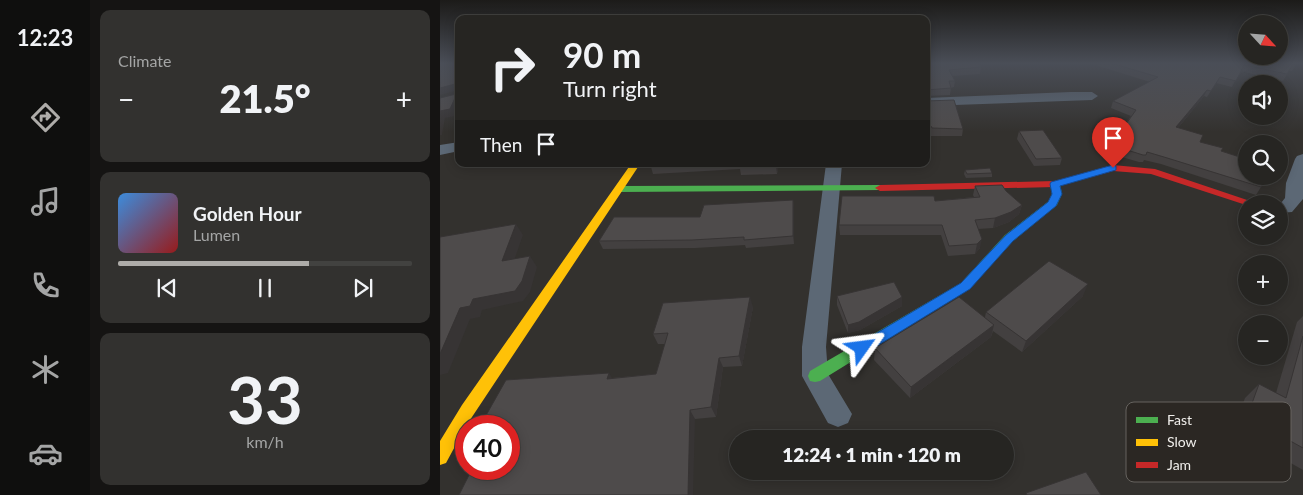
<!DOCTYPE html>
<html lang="en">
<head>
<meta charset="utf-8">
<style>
	:root { --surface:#262522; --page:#32312f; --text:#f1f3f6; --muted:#a4a5a5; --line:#424240; --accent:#aeaca9 }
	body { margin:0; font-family:Lato,sans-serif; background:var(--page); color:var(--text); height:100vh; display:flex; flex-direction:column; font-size:19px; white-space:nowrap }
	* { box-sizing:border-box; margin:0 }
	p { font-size:16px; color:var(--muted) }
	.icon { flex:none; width:28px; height:28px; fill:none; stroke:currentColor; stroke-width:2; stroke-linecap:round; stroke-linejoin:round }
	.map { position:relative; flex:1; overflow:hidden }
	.drawer { display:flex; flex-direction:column; gap:10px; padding:10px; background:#151413; width:350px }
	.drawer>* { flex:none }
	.hud { position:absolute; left:15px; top:15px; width:475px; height:152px; border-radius:10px; box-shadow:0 2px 12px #0003,0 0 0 1px var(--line); background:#262522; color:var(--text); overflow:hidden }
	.needle { width:32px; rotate:116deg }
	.buttons { position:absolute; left:798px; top:15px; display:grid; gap:10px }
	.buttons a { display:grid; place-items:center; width:50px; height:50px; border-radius:50%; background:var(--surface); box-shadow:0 2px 12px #0003,0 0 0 1px var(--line); font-size:25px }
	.speed { position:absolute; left:15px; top:415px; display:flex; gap:10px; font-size:25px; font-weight:700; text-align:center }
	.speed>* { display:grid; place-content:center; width:65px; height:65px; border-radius:50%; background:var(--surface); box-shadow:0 2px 12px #0003,0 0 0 1px var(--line); line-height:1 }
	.speed .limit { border:8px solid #d22; background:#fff; color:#111 }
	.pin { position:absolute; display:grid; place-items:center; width:42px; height:42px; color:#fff; margin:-51px -21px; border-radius:50% 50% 50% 0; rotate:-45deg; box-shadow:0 0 5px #0007 }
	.pin .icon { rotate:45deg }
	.me { position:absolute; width:55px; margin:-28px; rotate:59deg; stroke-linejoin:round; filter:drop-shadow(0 0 4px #0008) }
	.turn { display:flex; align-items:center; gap:18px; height:105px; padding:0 25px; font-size:22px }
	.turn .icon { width:65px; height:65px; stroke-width:2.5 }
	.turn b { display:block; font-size:35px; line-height:42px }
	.then { display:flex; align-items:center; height:48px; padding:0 25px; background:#0003; gap:10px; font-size:19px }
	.big { font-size:38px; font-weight:800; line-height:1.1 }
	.drawer .widget { flex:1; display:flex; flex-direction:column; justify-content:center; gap:8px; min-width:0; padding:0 18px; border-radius:10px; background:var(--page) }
	.drawer .dial { align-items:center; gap:0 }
	.dial b { font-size:65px; line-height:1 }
	.song { display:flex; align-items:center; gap:15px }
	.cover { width:60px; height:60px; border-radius:8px; background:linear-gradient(135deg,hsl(210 70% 55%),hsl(0 70% 35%)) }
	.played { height:5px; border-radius:2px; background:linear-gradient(90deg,var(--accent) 65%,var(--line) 65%) }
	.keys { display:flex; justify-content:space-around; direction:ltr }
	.heat { display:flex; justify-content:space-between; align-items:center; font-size:28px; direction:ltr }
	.trip { position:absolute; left:289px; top:430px; width:285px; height:50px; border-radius:25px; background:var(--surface); box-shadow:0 2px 12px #0003,0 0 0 1px var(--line); font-weight:800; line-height:50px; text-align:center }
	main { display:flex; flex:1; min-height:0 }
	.tabs { display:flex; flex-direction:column; width:90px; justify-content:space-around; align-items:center; background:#0f0f0e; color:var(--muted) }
	.tabs .icon { width:35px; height:35px }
	.tabs .on { color:var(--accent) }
	.tabs b { font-size:22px; color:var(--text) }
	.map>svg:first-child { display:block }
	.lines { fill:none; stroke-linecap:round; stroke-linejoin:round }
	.street { fill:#5c6875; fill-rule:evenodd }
	.fast { fill:#4caf50; fill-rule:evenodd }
	.slow { fill:#ffc107; fill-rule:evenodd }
	.jam { fill:#c62828; fill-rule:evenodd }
	.wall { fill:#434040 }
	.shaded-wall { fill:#373434 }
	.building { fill:#4e4b4b; stroke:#373434 }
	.route { fill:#1a73e8; stroke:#114b97 }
	.key { fill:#2b2723; stroke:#66635f; stroke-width:1 }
	.key-label { font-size:14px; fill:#f0eeeb }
</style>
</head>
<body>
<main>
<nav class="tabs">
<b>12:23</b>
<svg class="icon on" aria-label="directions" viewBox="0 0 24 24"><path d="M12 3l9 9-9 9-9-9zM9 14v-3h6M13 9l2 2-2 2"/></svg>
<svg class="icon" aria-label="music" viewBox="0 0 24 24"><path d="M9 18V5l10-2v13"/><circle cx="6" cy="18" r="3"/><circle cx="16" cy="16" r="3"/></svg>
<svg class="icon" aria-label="phone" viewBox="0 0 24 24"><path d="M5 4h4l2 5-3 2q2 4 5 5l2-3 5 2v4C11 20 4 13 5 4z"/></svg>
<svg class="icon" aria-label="climate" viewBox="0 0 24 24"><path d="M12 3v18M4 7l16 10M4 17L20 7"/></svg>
<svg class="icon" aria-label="car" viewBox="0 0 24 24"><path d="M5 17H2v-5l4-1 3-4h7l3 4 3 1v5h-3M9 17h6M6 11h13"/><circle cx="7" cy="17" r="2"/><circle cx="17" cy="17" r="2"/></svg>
</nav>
<section class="drawer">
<div class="widget"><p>Climate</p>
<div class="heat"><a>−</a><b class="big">21.5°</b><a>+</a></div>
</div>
<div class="widget">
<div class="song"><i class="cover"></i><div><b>Golden Hour</b><p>Lumen</p></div></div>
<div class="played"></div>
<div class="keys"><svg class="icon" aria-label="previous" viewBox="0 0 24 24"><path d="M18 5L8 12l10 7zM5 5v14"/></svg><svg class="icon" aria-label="pause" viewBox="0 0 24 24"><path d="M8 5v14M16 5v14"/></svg><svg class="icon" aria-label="next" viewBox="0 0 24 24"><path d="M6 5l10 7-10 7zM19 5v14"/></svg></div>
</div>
<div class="widget dial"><b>33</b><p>km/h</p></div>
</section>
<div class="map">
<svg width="863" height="495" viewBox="0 0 863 495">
	<rect width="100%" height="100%" fill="#33312e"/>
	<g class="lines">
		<path class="street" d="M631,92H652L658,96L652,100L486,106V98Z
			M19,142V151L0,155V145Z
			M863,154V199L852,212L839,213V204H834L841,203L845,198L846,183L855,159L857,156Z
			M386,164H402L386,347L388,374L412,414L408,423L398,427L388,423L362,376V347Z"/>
		<path class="fast" d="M615,181L620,184L622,194L617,205L573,241L529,289L380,381L375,382L370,381L368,376L370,371L521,283L565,235L609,201L612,194L610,184Z
			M440,185L443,186L445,188L443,190L180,192L175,189L180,186Z"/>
		<path class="slow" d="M191,164H200L26,426L6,463L0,465V441L22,405Z"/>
		<path class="jam" d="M673,165L715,169L819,204L806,205L711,174L673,171L615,187L440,191L435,188L440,185L615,181Z"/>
	</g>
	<path class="wall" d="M486,63L541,67L540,74L512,76L515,81L514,87L511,88L510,95L486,96Z
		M649,63H857L856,65L852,71H849L843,81L800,71L792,87L776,83L767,97L764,96L738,128L760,142L781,151L821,187L816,195L721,164L704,160L703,162H699L668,153L671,145L691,116L671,108L673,101L710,82Z
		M486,101L523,129L522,136H491L490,133H486Z
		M579,131L622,158L620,165L594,166L577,139Z
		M212,164H339L337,174L301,175L300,169L213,174L211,167Z
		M525,170L552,173V177L526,178L524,174Z
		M535,186L566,191L582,205L579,214L569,222L553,228L538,229L540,248L535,254L508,256L501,235H400L399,225L495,201L534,197L533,195Z
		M353,200L354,208V244L306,248L305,245L255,248L163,249L159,241L260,217Z
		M397,296L462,297V306L420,330L408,333L397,305Z
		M643,296L582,352L553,331L551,337L470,398L434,360L435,348L545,317L546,312Z
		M313,307L302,366L283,367L276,417L255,419L172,378L216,374L225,344H218L213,334Z
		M863,316V470L793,430L805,398L819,384L836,393L857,322Z"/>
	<path class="shaded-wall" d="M15,84L18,90L19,89V106L15,116L5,118L2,135H0V111L10,109L18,90L0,95V88Z
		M767,90L764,96L733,134L736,127Z
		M337,164H339L337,174L336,166Z
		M353,200L354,208V244L353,236Z
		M582,205L579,214L569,222L553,228L555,218Z
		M76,224L83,235L70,272L62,261Z
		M542,239L540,248L535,254L537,244Z
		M90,256L97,267L90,292L83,301L42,310L40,317L30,319L8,373L0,375V354L20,308Z
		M648,284L643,296L582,352L586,341Z
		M310,297L313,307L302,366L299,356Z
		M462,297V306L420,330L408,333V325Z
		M554,325L551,337L470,398L471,387Z
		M279,358L283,367L276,417L271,407Z
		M169,373L175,383L167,379Z
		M250,410L255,419L253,495H248Z"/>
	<path class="building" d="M0,63H19V89L10,109L0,111V98L16,94L17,85L15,84L0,88Z
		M486,63H540L541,67L509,70L515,81H509L511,88L486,90Z
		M671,63H857L856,65L853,64L847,74L804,65L796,81L780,77L771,91L767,90L736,127L763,135L760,142L783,148L781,151L806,159V176H826L821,187L724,157L707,152L706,155H703L671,145L696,110L673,101L718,77Z
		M514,100L523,129L492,128L491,126H486V101Z
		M603,130L622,158L596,159L579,131Z
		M212,164H260L211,167Z
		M301,164H337L336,166L300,167Z
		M550,168L552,173L527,174L525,170Z
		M562,185L566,191L582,205L571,212L555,218L535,220L542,239L537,244L509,246L502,225H399L402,196H494L495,201L540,197L535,186Z
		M353,200V236L304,240V237L252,240L159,241L174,217H260L264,205Z
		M76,224L62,261L90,256L82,281L75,291L33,299L30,306L20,308L0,354V237Z
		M609,261L648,284L586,341L546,312Z
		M454,282L462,297L419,322L408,325L397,296Z
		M310,297L299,356L279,358L271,407L250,410L248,495H19L32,469H69V426H40L66,380L169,373L167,379L216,374L228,333L213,334L223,303Z
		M519,297L554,325L471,387L435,348Z
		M863,336V448L807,417L819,384L846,398Z
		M646,472L661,495H587L586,493Z"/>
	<linearGradient id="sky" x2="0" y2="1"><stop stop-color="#1c1b19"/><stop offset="0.48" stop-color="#4a4e57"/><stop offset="1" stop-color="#4a4e57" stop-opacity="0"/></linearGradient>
	<rect width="863" height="132" fill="url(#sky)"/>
	<path class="route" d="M673,165L676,166V170L620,186L622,194L616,206L573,241L530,289L427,352L422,354L418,352L415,348L418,344L521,283L566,235L608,202L612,194L610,184L611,182Z"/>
	<rect x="686" y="402" width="165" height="80" rx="8" class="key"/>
	<rect x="696" y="417" width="22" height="6" fill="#4caf50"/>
	<rect x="696" y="439" width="22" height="7" fill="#ffc107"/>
	<rect x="696" y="462" width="22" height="6" fill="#c62828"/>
	<g class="key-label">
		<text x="727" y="425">Fast</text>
		<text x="727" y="447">Slow</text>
		<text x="727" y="470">Jam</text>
	</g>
</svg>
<div class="buttons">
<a><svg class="needle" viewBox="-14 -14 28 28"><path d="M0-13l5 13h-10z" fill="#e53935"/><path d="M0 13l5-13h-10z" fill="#a4a5a5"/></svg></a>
<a><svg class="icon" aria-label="sound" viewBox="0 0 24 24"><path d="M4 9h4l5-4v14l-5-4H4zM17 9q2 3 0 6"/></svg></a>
<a><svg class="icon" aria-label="search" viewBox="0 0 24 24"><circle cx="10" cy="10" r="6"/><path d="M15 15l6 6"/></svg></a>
<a><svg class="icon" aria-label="layers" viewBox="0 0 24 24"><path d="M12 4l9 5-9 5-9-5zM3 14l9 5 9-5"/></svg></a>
<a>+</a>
<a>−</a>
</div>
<div class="speed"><div class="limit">40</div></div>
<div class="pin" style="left:673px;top:168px;background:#d93025"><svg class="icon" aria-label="arrive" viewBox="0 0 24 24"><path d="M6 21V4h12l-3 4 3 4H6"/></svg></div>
<svg class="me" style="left:422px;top:348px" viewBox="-20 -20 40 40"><path d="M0-17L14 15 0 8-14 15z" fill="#1a73e8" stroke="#fff" stroke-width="4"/></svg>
<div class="trip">12:24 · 1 min · 120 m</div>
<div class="hud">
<div class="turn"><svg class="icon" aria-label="right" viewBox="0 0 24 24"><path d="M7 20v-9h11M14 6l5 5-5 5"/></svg><div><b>90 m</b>Turn right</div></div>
<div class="then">Then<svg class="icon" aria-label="arrive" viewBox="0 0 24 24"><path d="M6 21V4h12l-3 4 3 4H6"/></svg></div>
</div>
</div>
</main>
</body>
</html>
